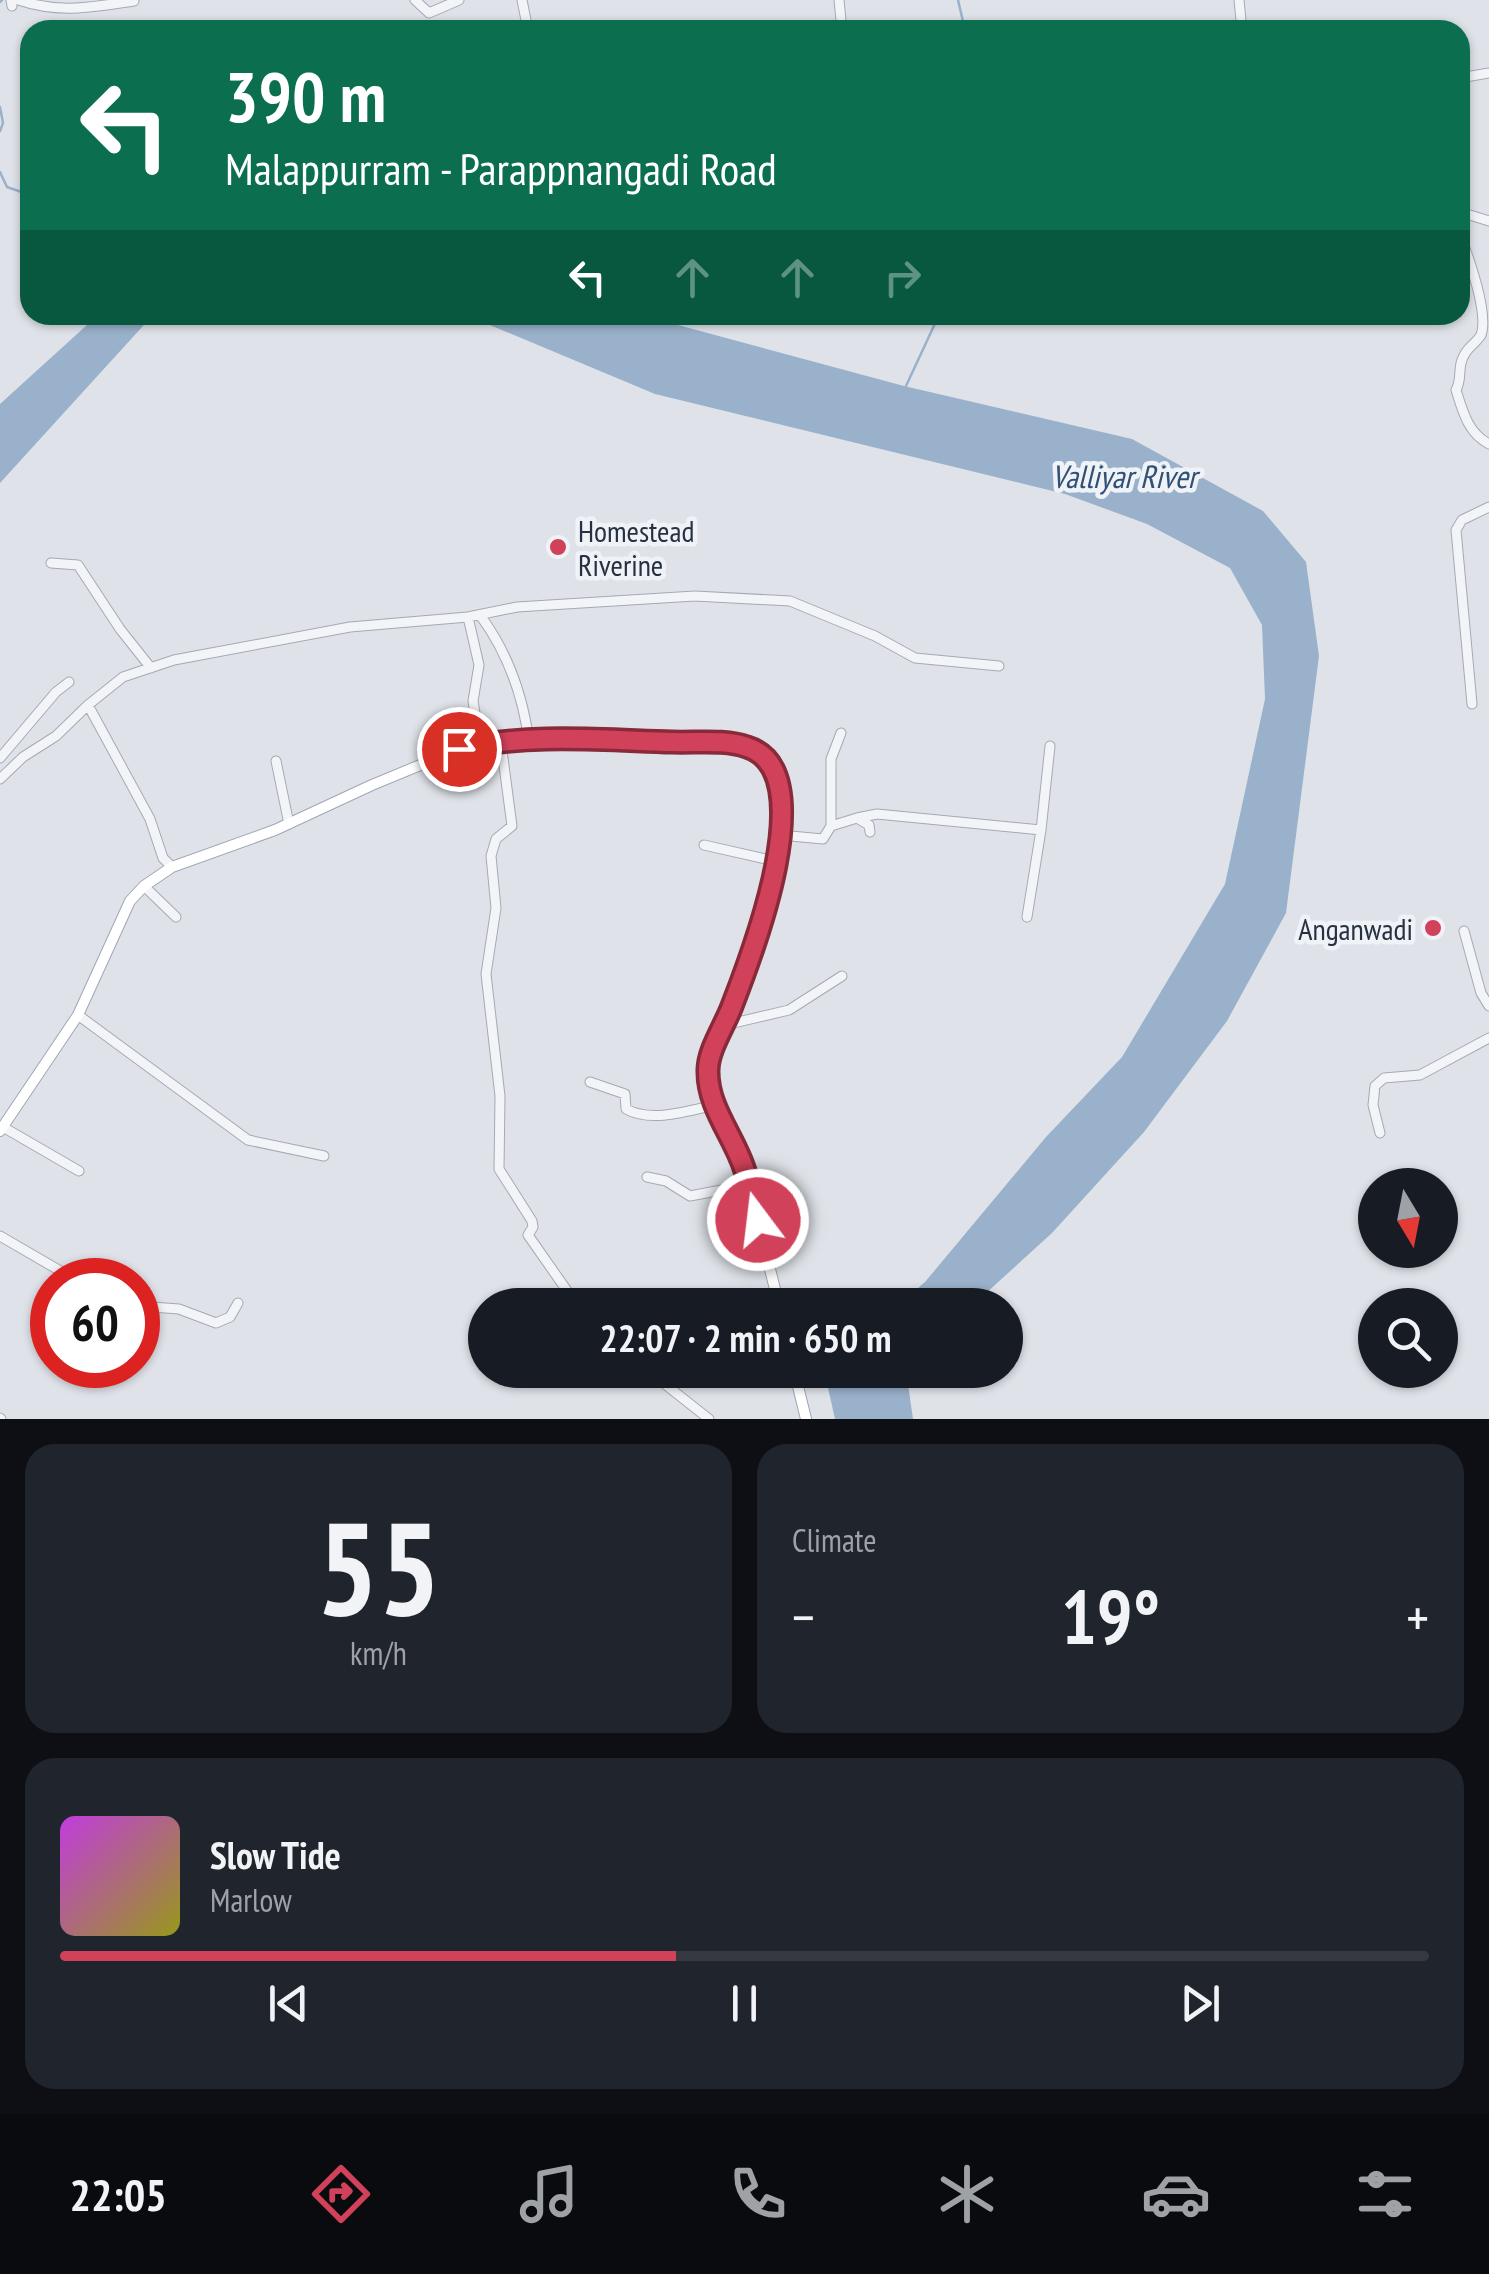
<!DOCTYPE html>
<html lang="en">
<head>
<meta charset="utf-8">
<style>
	:root { --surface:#171b24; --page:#20242c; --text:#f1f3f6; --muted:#9ea1a6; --line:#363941; --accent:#d14159 }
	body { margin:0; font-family:"PT Sans Narrow",sans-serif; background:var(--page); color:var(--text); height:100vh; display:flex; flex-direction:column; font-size:38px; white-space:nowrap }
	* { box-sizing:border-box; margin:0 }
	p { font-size:32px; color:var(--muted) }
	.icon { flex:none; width:55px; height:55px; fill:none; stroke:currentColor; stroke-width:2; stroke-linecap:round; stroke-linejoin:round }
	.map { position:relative; height:1419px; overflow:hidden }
	.sheet { display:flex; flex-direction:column; gap:25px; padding:25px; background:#0d0f14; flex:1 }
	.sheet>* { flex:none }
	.banner { position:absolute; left:20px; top:20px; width:1450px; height:305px; border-radius:30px; box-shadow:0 2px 8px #0004; background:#0b6e4f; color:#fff; overflow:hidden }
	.needle { width:65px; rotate:170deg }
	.buttons { position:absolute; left:1358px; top:1168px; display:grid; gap:20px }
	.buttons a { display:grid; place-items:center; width:100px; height:100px; border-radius:50%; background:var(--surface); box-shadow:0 2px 8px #0004; font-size:50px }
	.speed { position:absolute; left:30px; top:1258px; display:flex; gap:20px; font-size:50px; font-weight:700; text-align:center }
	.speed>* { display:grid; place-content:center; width:130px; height:130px; border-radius:50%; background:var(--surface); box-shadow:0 2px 8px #0004; line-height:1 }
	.speed .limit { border:15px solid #d22; background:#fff; color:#111 }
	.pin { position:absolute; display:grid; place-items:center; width:85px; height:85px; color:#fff; margin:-42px; border:5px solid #fff; border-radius:50%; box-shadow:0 2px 10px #0007 }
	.me { position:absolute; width:110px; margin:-55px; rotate:345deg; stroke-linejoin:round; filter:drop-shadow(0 0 8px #0008) }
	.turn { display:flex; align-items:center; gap:35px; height:210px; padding:0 40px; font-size:45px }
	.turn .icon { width:130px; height:130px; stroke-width:2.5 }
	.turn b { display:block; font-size:70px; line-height:85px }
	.lanes { display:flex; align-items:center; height:95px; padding:0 40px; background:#0003; justify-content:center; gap:50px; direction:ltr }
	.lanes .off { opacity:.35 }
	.big { font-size:75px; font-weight:700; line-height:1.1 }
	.sheet .widget { flex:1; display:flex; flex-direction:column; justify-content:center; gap:15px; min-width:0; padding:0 35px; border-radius:30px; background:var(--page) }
	.sheet .dial { align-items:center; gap:0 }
	.dial b { font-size:130px; line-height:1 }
	.song { display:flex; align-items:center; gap:30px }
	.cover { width:120px; height:120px; border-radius:15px; background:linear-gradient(135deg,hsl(290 70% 55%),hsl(60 70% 35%)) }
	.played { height:10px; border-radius:5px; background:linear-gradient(90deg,var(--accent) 45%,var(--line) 45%) }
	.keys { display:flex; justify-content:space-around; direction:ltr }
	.heat { display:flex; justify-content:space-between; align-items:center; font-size:55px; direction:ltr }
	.sheet .tiles { flex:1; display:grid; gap:25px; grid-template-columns:1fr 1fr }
	.widget:last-child { grid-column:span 2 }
	.trip { position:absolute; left:468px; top:1288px; width:555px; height:100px; border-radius:50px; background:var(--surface); box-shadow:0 2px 8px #0004; font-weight:700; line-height:100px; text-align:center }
	.tabs { display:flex; height:160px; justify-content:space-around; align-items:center; background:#090b0e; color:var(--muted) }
	.tabs .icon { width:70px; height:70px }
	.tabs .current { color:var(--accent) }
	.tabs b { font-size:45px; color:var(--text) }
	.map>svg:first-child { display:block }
	.water { fill:#99b1ca }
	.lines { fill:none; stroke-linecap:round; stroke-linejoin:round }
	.stream { stroke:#99b1ca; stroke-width:2.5 }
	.minor-casing { stroke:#a4aab3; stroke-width:11 }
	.major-casing { stroke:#9ea7b5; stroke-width:12 }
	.minor { stroke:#f2f4f7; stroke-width:9 }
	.major { stroke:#fff; stroke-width:10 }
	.route-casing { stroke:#882a3a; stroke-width:25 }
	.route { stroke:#d14159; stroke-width:18 }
	.poi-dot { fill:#d14159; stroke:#eff2f6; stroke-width:4 }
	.labels { text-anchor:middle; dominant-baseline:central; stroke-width:9; stroke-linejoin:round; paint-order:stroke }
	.poi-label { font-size:30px; fill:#283140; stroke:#eff2f6; text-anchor:start }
	.water-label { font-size:32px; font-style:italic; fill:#315075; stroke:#eff2f6 }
</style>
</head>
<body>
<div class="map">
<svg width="1489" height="1419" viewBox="0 0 1489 1419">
	<rect width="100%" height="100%" fill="#dfe3e9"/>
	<path class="water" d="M98,315H153L0,483V404Z
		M466,315H641L904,386L1132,439L1263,511L1306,562L1319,656L1286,913L1227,1021L1144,1132L1052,1233L973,1305H898L925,1282L1046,1137L1122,1057L1225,884L1265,699L1262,625L1230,568L1147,524L1065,494L655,394Z
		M824,1370H906L913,1419H835Z"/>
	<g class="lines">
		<path class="stream" d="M958,0L965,30
			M0,2L2,0
			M0,107L3,123L0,131
			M0,172L7,187L30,195
			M906,386L939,315"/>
		<g class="minor-casing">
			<path id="minor" d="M11,0L12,6
				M18,0C61,14 90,7 134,1
				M415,0L429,13L459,0
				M522,0L528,30
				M839,0L842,30
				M1239,0L1242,30
				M1460,78L1489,73
				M1460,212L1489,221
				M1460,235C1469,258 1489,314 1481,335C1475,345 1466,347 1462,360C1458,370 1462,379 1456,390C1463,412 1468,433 1489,444
				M51,563L78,565L120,629L151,668
				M480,615C508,653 523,695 529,742
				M1472,704L1456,530L1462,520L1489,507
				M88,705L150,819L163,858L172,867
				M501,743L512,826L496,839L491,856L496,908L486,974L500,1096L499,1169L532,1221L533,1227L528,1235L577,1305
				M480,744L473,701L479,665L468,617L517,607L695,596L790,601L875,636L915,658L999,666
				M0,758L56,692L69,682
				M276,761L289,824
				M0,779L23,757L56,736L88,705L123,677L174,660L350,627L468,617
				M857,818L877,814L1041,830L1027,917
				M831,826V759L841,733
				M1041,830L1050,746
				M780,835L823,839L831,826L857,818L869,825L870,832
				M704,845L775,861
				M144,886L176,917
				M1464,931L1481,993L1489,1006
				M78,1015L248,1140L324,1156
				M725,1025L789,1010L842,976
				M590,1082L625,1094L626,1109C651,1123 688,1111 715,1105
				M3,1127L79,1171
				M1380,1133L1373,1105L1375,1086L1384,1078L1420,1075L1489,1038
				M647,1177L666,1181L690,1196L748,1185
				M0,1236L76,1280
				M138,1306L179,1309L216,1323L230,1317L238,1303
				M647,1370L709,1419
				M0,1418L1,1419"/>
		</g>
		<g class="major-casing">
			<path id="major" d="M0,1131L78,1015L130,901L144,886L172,867L275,830L372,785L459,749L480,744L577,740L746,746L764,755L778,778L780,835L773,878L751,957L707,1064L709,1089L744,1166L779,1305
				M794,1370L806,1419"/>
		</g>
		<use href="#minor" class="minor"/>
		<use href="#major" class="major"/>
	</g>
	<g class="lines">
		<g class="route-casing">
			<path id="route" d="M459,749C527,733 603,740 672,742C695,743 725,739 747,747C824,771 751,957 732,1006C725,1025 708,1050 708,1070C707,1106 733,1135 744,1168C750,1185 753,1203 758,1220"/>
		</g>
		<use href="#route" class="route"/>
	</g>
	<g class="poi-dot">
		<circle cx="558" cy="547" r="10"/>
		<circle cx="1433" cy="928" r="10"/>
	</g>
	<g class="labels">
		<g class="poi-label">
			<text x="578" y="530">Homestead<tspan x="578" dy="34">Riverine</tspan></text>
			<text x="1413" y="928" text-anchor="end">Anganwadi</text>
		</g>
		<g class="water-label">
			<text x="1124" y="476">Valliyar River</text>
		</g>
	</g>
</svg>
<div class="buttons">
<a><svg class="needle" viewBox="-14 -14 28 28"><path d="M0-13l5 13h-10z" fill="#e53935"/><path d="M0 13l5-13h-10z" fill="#9ea1a6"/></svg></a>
<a><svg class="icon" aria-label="search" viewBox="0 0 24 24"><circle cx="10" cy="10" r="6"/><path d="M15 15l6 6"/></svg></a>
</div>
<div class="speed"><div class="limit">60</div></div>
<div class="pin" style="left:459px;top:749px;background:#d93025"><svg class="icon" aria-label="arrive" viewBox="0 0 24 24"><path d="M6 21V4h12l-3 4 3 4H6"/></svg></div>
<svg class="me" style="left:758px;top:1220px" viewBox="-20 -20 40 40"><circle r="17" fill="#d14159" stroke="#fff" stroke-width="3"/><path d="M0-11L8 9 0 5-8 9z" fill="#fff"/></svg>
<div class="trip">22:07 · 2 min · 650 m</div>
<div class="banner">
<div class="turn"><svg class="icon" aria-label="left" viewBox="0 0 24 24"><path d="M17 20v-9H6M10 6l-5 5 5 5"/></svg><div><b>390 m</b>Malappurram - Parappnangadi Road</div></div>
<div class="lanes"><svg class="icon" aria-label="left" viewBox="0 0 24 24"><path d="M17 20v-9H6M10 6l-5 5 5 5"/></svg><svg class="icon off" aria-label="ahead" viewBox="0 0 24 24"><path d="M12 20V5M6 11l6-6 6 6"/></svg><svg class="icon off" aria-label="ahead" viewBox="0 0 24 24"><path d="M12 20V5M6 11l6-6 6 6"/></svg><svg class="icon off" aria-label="right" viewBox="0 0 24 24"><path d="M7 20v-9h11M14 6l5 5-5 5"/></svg></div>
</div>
</div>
<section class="sheet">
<div class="tiles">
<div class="widget dial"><b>55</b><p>km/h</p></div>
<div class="widget"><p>Climate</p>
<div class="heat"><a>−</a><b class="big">19°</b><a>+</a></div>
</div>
<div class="widget">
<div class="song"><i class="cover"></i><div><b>Slow Tide</b><p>Marlow</p></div></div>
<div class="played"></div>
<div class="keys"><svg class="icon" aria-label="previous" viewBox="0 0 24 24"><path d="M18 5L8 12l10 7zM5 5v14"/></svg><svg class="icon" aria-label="pause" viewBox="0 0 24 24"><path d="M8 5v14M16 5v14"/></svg><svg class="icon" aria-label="next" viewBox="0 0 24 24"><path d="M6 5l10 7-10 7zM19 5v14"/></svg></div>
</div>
</div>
</section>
<nav class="tabs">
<b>22:05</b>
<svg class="icon current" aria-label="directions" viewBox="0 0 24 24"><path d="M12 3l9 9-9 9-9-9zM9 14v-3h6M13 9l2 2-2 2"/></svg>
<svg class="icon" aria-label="music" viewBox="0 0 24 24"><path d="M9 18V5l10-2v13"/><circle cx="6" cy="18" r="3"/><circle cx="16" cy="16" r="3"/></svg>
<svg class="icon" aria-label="phone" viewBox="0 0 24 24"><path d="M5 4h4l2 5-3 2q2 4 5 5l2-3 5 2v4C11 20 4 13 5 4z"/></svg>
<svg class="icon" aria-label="climate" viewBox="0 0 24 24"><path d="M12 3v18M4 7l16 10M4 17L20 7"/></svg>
<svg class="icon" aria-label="car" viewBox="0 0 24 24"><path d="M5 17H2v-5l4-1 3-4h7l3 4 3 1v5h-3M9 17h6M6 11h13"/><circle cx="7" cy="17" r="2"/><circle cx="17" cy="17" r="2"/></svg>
<svg class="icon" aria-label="filters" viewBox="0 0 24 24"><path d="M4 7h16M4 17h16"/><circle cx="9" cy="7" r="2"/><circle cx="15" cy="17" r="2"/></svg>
</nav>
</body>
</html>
